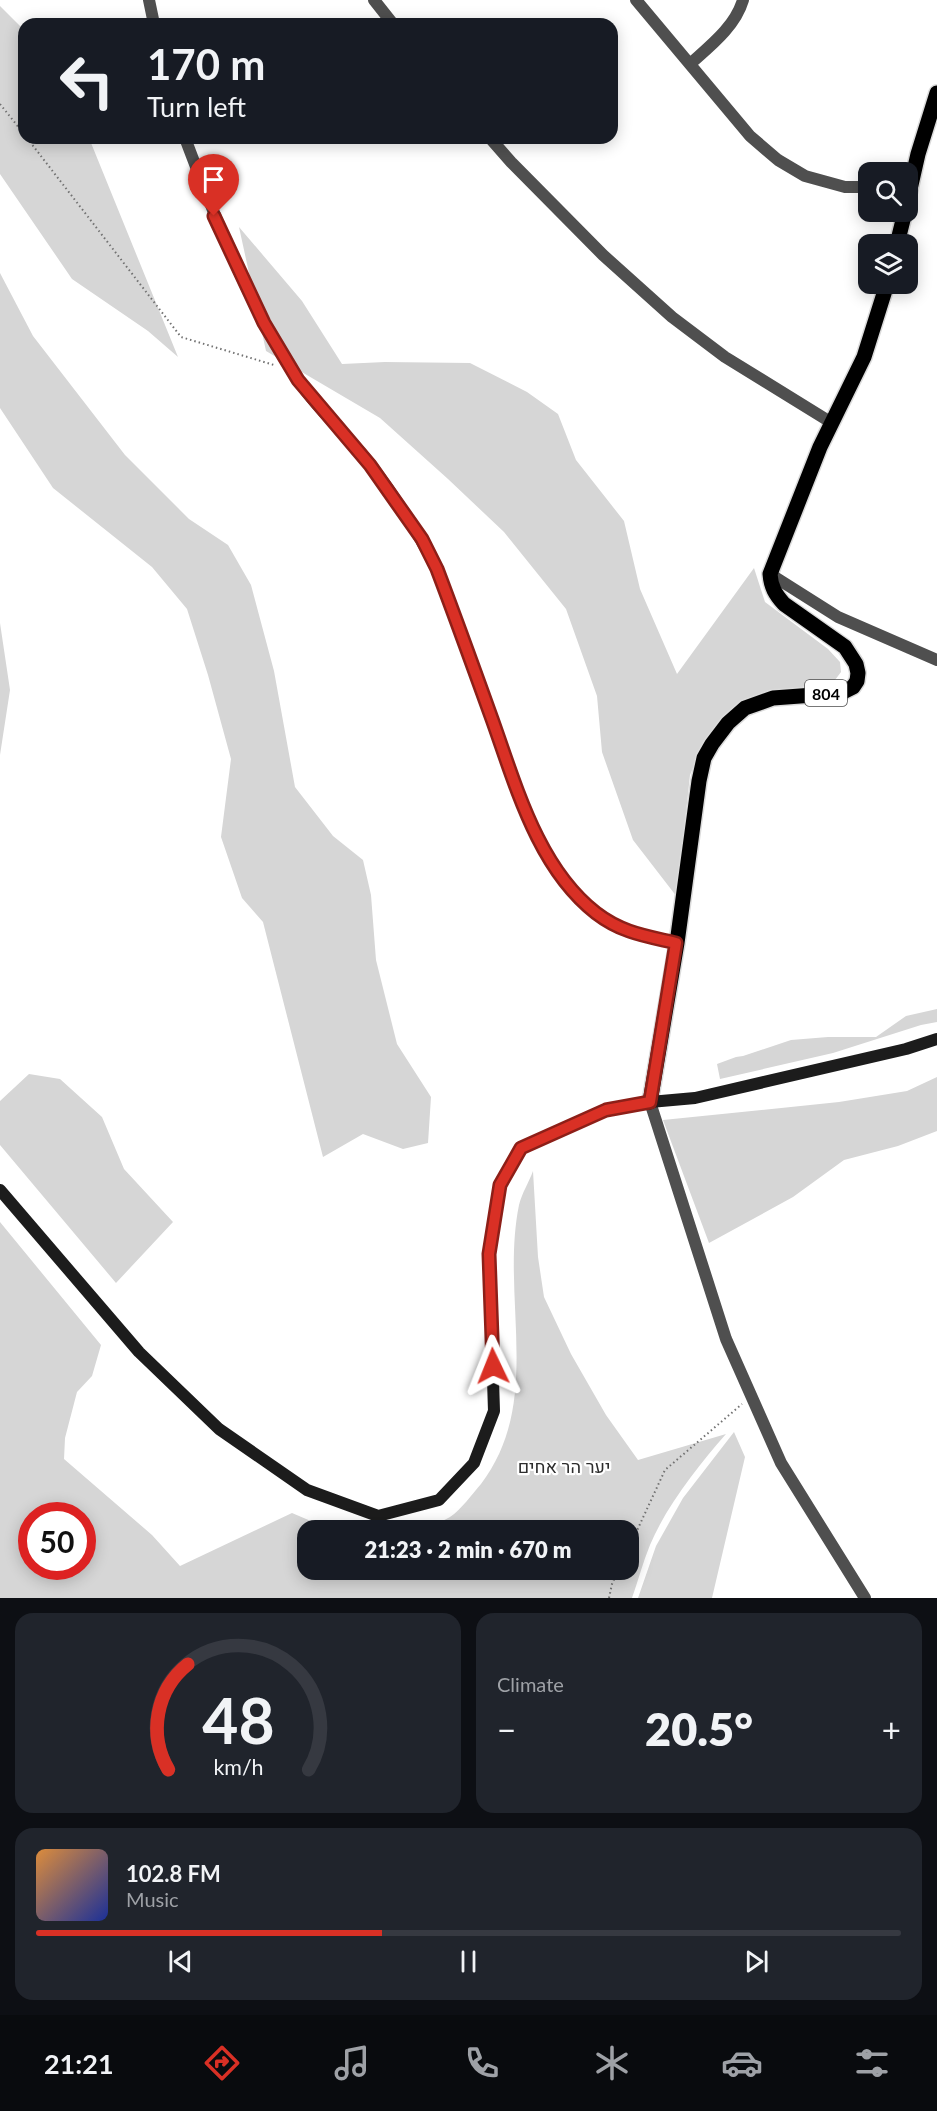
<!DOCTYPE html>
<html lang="en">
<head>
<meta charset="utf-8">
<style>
	:root { --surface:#171b24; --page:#20242c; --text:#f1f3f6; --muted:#9ea1a6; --line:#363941; --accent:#d93025 }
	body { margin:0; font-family:Lato,Heebo,sans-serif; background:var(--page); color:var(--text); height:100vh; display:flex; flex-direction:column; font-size:22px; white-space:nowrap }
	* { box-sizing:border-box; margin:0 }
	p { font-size:20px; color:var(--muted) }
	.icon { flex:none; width:33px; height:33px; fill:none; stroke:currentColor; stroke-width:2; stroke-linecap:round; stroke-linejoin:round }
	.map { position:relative; height:1598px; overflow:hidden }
	.side { display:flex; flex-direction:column; gap:15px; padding:15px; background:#0d0f14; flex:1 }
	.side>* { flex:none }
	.top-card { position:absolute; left:18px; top:18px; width:600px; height:126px; border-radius:18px; box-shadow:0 3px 15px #0003; background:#171b24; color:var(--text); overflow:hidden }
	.fabs { position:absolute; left:858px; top:162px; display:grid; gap:12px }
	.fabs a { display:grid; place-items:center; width:60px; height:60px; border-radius:12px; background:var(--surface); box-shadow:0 3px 15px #0003; font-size:30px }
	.speed { position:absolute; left:18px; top:1502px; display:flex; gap:12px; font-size:30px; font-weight:700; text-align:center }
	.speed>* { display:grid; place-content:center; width:78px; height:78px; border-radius:50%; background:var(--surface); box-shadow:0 3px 15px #0003; line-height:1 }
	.speed .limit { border:9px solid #d22; background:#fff; color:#111 }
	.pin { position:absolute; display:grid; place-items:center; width:51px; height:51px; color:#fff; margin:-62px -26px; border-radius:50% 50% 50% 0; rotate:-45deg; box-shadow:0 0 6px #0007 }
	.pin .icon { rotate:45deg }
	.me { position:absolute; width:66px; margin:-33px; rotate:358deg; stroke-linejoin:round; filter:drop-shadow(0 0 4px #0008) }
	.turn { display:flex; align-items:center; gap:21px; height:126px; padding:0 30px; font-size:27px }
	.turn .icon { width:78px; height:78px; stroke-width:2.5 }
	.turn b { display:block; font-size:42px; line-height:51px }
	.big { font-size:45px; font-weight:800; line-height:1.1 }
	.side .tile { flex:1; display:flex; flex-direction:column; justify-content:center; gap:9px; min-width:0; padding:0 21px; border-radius:18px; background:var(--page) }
	.side .dial { align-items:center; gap:0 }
	.dial svg { height:156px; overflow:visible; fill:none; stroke:var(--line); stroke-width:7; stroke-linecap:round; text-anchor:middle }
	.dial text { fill:var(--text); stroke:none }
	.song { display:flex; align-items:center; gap:18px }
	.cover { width:72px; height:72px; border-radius:9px; background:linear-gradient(135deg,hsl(30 70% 55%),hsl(230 70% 35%)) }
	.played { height:6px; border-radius:3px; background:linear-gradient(90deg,var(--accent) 40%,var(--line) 40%) }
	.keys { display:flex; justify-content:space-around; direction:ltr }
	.heat { display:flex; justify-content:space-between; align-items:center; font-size:33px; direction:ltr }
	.side .tiles { flex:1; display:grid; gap:15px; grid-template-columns:1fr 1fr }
	.tile:last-child { grid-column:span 2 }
	.trip { position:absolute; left:297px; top:1520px; width:342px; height:60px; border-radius:18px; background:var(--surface); box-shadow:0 3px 15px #0003; font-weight:800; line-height:60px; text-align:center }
	.tabs { display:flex; height:96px; justify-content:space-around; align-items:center; background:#090b0e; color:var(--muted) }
	.tabs .icon { width:42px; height:42px }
	.tabs .current { color:var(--accent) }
	.tabs b { font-size:27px; color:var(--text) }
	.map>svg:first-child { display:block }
	.green { fill:#d6d6d6; fill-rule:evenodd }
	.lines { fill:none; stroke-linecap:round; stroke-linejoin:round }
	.primary-casing { stroke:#dbdbdb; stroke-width:18 }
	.path { stroke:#717171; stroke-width:2; stroke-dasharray:1.5 3; stroke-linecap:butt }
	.street { stroke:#4f4f4f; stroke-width:12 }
	.secondary { stroke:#1c1c1c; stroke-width:12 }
	.primary { stroke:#000; stroke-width:15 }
	.route-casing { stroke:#8d1f18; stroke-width:15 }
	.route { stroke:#d93025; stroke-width:10 }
	.labels { text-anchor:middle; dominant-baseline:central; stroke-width:4.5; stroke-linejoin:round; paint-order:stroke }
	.shield { fill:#fff; stroke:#4c4c4c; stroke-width:1.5 }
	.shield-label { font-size:16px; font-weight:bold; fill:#000 }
	.park-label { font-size:18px; fill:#2d2d2d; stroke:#fff }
</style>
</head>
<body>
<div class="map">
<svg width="937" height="1598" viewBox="0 0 937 1598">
	<rect width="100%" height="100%" fill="#fff"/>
	<path class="green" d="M0,6L24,30V138H89L178,357L148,331L72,279L0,174Z
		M239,227L302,301L342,364L385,362L470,363L527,392L558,414L576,460L624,521L640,589L677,674L754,568L765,602L828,649L840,662L841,672L835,680L824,684L765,692L740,703L702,747L690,775L677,897L633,840L602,752L597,696L566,609L504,532L448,479L380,418L266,351Z
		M0,273L33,336L125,455L189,519L228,545L251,585L274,671L295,787L333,836L363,860L371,895L376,960L397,1044L431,1097L428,1143L403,1149L363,1134L323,1157L263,922L242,898L221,837L231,759L208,675L187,609L152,567L53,488L0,408Z
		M0,623L10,690L0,755Z
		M937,1009V1022L921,1025L833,1053L720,1079L717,1064L736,1057L743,1056L791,1040L828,1037H876L906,1016Z
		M29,1074L60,1079L102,1117L124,1169L173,1222L116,1283L0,1145V1101Z
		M937,1077V1131L898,1146L844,1160L793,1197L709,1243L663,1120L839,1102L907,1091Z
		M533,1171L538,1257L544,1297L571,1354L606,1415L638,1460L726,1434C698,1466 667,1505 650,1545C643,1562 638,1581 632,1598H0V1222L101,1345L92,1376L77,1392L65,1438L64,1459L152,1535L180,1566L292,1513L332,1530H308V1569H628V1530H416C426,1526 440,1523 450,1517C461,1510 472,1494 481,1484C544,1401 500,1298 519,1205C522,1193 529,1182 533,1171ZM32,1515H82V1566H32Z
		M734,1432L745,1457L712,1598H638L656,1546L683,1498Z"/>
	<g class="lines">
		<g class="primary-casing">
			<path id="primary" d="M908,198L918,154L937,93
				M897,244L905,212
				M650,1102L677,943L699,781L704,758L712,744L728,723L745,708L773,698L841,693L853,687L857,681L858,673L856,664L845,647L784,604C775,594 771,587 770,574L820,447L864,357L887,284"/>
		</g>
		<path class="path" d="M0,104L24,134
			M27,138L181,337L274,365
			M628,1550L665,1470L742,1404
			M609,1598L612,1584L619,1569"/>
		<path class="street" d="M149,0L154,24
			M374,0L393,24
			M636,0L750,136L778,160L805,176L845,187H868
			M690,64C710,46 735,27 743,0
			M185,138C216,220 248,304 297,378C317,410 348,435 371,465C396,498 418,533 437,569C456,619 474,669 492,719C516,786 538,868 596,913C622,933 646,936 677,943
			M490,138L511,162L603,255L672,317L725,357L832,423
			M770,574L838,617L937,660
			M650,1102L726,1339L781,1463L865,1598"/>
		<path class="secondary" d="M0,1190L139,1352L219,1429L307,1490L378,1516L439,1500L474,1463L494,1411L489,1254L500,1185L521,1148L606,1110L650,1102L695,1098L906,1049L937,1039"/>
		<use href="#primary" class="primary"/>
	</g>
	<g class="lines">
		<g class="route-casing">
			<path id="route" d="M214,216L264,323L298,380L370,465L422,539L437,569C456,619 474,669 492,719C516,786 538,868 596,913C622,933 646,936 676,943L650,1102L606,1110L521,1148L500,1185L489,1254L493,1366"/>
		</g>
		<use href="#route" class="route"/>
	</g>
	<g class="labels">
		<rect class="shield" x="805" y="680" width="42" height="26" rx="4.5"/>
		<g class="shield-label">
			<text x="826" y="693">804</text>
		</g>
		<g class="park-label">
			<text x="564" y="1466">יער הר אחים</text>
		</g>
	</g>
</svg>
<div class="fabs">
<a><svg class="icon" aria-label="search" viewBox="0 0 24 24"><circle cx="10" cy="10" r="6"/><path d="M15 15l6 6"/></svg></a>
<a><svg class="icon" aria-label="layers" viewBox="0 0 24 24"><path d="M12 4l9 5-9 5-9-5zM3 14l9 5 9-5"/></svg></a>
</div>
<div class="speed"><div class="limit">50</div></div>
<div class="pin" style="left:214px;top:216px;background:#d93025"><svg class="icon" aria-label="arrive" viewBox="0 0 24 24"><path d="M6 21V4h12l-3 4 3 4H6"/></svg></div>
<svg class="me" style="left:493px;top:1366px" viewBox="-20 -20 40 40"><path d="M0-17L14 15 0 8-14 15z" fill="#d93025" stroke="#fff" stroke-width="4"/></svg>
<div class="trip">21:23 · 2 min · 670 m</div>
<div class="top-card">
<div class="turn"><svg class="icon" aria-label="left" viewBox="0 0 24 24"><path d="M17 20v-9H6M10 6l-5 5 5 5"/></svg><div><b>170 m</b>Turn left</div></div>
</div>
</div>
<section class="side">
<div class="tiles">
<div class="tile dial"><svg viewBox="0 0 100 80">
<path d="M14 69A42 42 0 1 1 86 69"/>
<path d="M14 69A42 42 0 0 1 24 15" stroke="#d93025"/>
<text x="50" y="56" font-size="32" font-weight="700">48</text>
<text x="50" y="72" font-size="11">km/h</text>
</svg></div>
<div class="tile"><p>Climate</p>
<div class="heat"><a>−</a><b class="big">20.5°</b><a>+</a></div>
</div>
<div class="tile">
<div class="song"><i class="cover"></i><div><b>102.8 FM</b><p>Music</p></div></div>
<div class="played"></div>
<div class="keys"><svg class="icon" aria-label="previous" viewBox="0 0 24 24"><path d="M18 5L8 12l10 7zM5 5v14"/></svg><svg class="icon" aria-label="pause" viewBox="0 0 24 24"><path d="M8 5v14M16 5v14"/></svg><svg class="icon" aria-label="next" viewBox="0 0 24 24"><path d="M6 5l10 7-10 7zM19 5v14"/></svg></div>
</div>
</div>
</section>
<nav class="tabs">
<b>21:21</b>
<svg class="icon current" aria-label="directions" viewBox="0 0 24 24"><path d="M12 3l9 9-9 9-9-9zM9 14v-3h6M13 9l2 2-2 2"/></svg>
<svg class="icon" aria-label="music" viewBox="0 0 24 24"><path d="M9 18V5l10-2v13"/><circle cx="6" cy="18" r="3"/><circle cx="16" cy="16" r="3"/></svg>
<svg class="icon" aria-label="phone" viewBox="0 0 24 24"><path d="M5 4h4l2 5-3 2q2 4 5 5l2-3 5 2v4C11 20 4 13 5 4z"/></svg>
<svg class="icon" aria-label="climate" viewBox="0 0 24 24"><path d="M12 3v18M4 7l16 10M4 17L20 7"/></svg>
<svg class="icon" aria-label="car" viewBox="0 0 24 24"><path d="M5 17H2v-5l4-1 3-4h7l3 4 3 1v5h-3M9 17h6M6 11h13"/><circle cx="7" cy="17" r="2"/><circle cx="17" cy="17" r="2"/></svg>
<svg class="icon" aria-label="filters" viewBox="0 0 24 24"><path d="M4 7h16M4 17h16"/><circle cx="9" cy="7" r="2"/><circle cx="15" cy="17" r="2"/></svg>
</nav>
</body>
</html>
